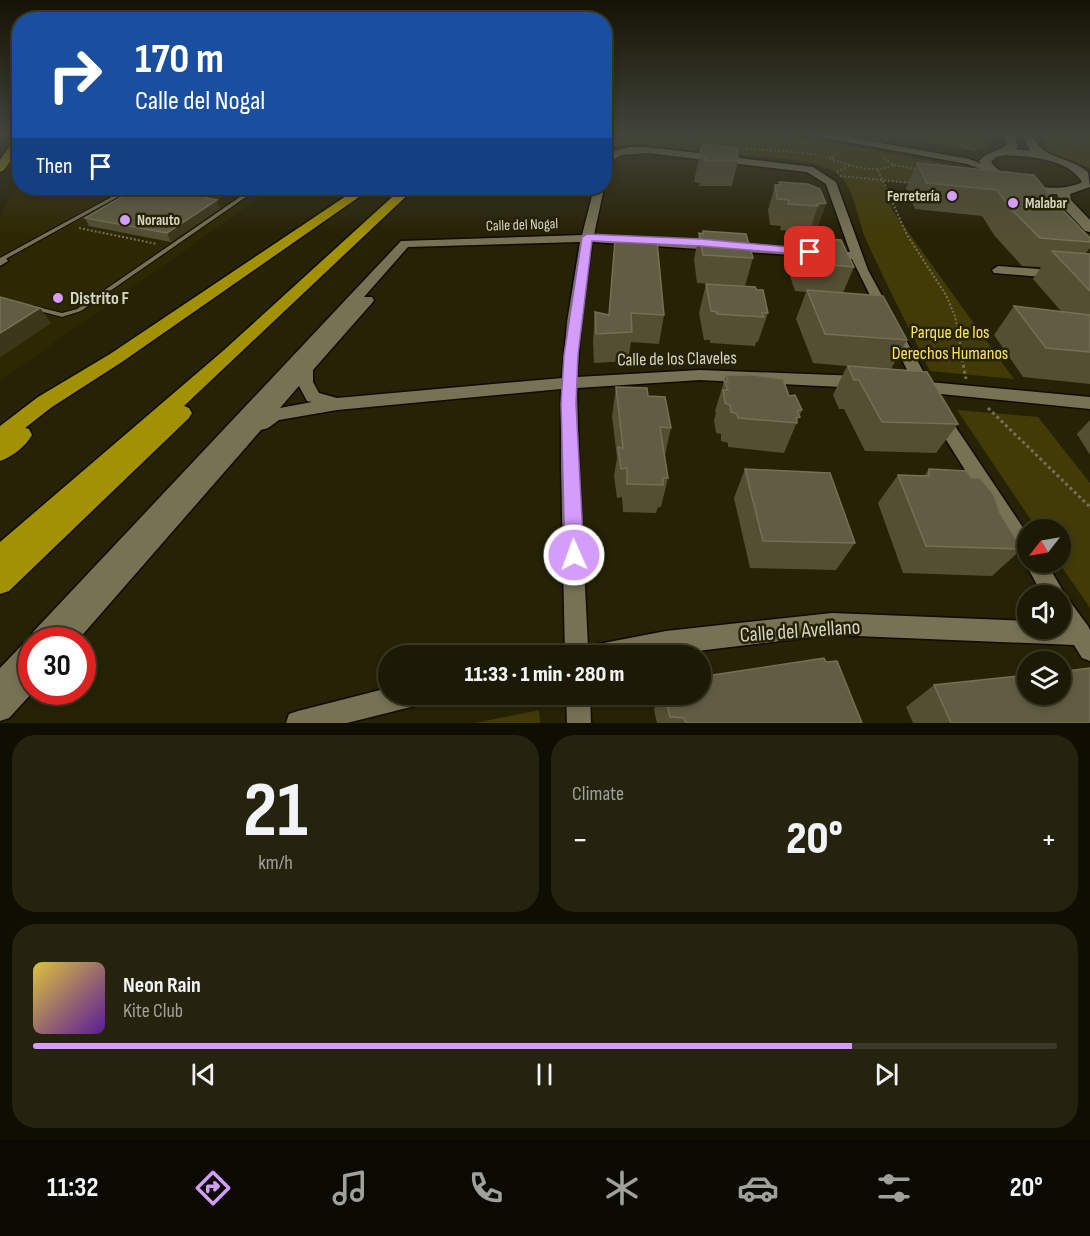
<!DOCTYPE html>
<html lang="en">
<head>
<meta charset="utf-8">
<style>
	:root { --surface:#1c1a04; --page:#25230e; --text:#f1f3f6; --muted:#a0a19a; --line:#3a3826; --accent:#d49cfb }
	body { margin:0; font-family:"Sofia Sans Condensed",sans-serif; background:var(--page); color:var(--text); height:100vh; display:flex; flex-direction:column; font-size:22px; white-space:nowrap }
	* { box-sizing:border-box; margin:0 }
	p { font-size:20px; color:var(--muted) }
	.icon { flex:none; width:33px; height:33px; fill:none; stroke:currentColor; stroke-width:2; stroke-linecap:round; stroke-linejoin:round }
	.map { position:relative; height:723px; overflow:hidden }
	.side { display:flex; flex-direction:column; gap:12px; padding:12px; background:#0f0e02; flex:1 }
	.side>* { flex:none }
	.guide { position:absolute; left:12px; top:12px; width:600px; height:183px; border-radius:24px; box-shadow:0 3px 9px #0003,0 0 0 2px var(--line); background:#1a4fa0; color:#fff; overflow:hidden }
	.needle { width:39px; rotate:239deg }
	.fabs { position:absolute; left:1017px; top:519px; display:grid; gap:12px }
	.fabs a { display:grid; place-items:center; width:54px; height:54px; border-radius:50%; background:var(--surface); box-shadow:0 3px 9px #0003,0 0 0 2px var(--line); font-size:30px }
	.speed { position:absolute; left:18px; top:627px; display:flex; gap:12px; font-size:30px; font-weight:700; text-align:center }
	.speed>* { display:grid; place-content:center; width:78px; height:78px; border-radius:50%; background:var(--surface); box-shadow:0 3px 9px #0003,0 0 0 2px var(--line); line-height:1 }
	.speed .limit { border:9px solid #d22; background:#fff; color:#111 }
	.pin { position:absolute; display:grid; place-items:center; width:51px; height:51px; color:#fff; margin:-26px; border-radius:12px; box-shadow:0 3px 9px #0006 }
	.me { position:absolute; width:66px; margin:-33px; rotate:358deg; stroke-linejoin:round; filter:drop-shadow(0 0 4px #0008) }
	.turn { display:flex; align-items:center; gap:21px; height:126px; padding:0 24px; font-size:27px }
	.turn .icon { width:78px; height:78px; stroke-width:2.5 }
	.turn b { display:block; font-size:42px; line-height:51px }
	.then { display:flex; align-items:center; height:57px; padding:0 24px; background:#0003; gap:12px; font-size:22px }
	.big { font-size:45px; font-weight:800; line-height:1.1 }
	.side .tile { flex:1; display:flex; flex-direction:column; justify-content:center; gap:9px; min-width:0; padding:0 21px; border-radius:24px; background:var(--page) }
	.side .dial { align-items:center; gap:0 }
	.dial b { font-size:78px; line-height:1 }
	.song { display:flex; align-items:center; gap:18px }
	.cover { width:72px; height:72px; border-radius:9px; background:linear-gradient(135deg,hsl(50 70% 55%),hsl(270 70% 35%)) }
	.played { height:6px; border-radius:3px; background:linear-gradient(90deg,var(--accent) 80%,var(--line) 80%) }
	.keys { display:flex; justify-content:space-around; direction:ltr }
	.heat { display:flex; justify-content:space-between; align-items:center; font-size:33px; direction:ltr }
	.side .tiles { flex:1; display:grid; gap:12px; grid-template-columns:1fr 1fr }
	.tile:last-child { grid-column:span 2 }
	.trip { position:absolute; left:378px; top:645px; width:333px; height:60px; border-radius:30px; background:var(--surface); box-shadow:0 3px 9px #0003,0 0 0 2px var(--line); font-weight:800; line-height:60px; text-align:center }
	.tab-bar { display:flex; height:96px; justify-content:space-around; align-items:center; background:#0b0a02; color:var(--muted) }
	.tab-bar .icon { width:42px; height:42px }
	.tab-bar .selected { color:var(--accent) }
	.tab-bar b { font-size:27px; color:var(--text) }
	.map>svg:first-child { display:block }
	.built { fill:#2e2802 }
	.green { fill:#423b07 }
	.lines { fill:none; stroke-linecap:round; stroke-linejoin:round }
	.lane-casing { stroke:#0f0b00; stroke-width:2 }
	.street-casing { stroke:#0f0b00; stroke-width:3 }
	.secondary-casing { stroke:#0f0b00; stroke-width:3 }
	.primary-casing { stroke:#0f0b00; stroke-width:3 }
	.highway-casing { stroke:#0f0b00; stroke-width:3 }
	.path-far1 { stroke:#737058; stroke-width:2; stroke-dasharray:2 2; stroke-linecap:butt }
	.path { stroke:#737058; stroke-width:3; stroke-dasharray:3 3; stroke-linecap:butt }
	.lane { fill:#777254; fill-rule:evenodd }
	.street { fill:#777254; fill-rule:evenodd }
	.secondary { fill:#777254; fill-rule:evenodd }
	.primary { fill:#918523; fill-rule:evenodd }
	.highway { fill:#a29102; fill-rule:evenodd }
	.wall { fill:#534f33 }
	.shaded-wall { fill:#3b371a }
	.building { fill:#615d42; stroke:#737056; stroke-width:1.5 }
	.route { fill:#d49cfb; stroke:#8a65a3; stroke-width:1.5 }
	.poi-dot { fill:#d49cfb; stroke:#262205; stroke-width:2 }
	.labels { text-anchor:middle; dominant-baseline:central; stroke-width:5; stroke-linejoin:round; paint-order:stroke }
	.far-poi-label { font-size:15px; font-weight:bold; fill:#d6d4c3; stroke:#262205; text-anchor:start }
	.far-street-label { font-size:15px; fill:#d6d4c3; stroke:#262205 }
	.poi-label { font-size:18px; font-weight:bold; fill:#d6d4c3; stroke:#262205; text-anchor:start }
	.park-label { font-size:18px; fill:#f9e562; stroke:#262205 }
	.street-label { font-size:18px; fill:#d6d4c3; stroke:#262205 }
	.near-street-label { font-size:21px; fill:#d6d4c3; stroke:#262205 }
</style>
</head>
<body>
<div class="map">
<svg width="1090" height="723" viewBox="0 0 1090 723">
	<rect width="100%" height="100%" fill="#262205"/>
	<path class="built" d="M19,183L20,188H273L0,381V216Z"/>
	<path class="green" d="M605,134H794L965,168L1017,197L882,180L893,211L1014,379L930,371C909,328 887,286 867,242C858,223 856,194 842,178C829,163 803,162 786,159L640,145L605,147Z
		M880,134H983L988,147L972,151Z
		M1040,134H1090V168L1050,153Z
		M957,410L1038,417L1090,483V608L1059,563L1060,530L1037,529Z
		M539,710L540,723H475Z"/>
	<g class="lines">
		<g class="lane-casing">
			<path id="lane" d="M128,188H134L0,262V258Z
				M253,188H259L81,311L62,317L32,309L31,308L34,306L62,313L77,309Z"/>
		</g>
		<g class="street-casing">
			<path id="street" d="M816,134H833L969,159L994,169L989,172L967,164L820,137Z
				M629,147H647L813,167L836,182L868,270L929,382L1090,397V409L931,393L925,395L911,390L909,386L913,382L852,259L592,242L581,322L577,377L700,370L860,376L866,378L868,382L866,386L860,388L700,380L577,388L579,467L588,646L666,631L832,613L1028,621V628H1060V596H1043L1024,561L1021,560L935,422L933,418L935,414L941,412L947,414L1028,535V562H1046L1066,596L1088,626L1090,630V661L1082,658L1074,645L832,635L655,656H565L561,467V389L337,410L279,420L268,428L261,430L78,640H32L33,692L9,718L0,721V668L24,643L30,640L33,632L401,241L582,235L594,188H604L594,235L850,252L826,184L807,172L647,153L621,155L604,167V157L614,151ZM580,242L567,322L562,378L337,398L319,393L313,382V370L372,303L374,300L372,297H364L408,247ZM299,386L307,401L312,402L280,408Z
				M0,258H6L8,261L0,266Z
				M998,266L1090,273V281L994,273L992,270Z
				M388,688V694H427L424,703L415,706L347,723H286L289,714L298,711Z
				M566,694H590L591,723H567Z"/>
		</g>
		<g class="secondary-casing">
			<path id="secondary" d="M1003,134H1013L1018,146L1016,149L1030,151L1021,134H1031C1047,163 1063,153 1088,172L1090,187L1070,194L1071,200L1090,220V232L1085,231L1060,204L1057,194C1029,194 995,186 979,161C987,151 998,152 1007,145ZM1005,155C1030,157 1067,158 1082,182C1058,195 1007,185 991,162L996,157Z"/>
		</g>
		<g class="primary-casing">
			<path id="primary" d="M20,136V148L4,170L0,172V160L16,137Z"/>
		</g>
		<g class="highway-casing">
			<path id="highway" d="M358,188H372L122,362L52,407L25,428L29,429L32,435C26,446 12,457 0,461V426L38,397L110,354Z
				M402,188H415L184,406L189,408L192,413L189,418L9,591L0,594V542L224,350Z"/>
		</g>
		<path class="path-far1" d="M626,134L639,138
			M719,134L814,144
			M925,134L977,150
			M1047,134L1089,138
			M675,140L701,143
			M1072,146L1077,145L1081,137
			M746,149C768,150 790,151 812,154C840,159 865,177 894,165
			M884,158L894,165L916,169
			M834,159L831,157L841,151
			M878,170L907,235L946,295L955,316L962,354
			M837,172L849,166
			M840,176L911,183
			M79,228L157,244"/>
		<path class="path" d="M961,353L966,379
			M988,408L1090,507"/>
		<use href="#lane" class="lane"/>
		<use href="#street" class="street"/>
		<use href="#secondary" class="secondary"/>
		<use href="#primary" class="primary"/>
		<use href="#highway" class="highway"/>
	</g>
	<path class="wall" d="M699,157L738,161L732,186H699L700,183L694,182Z
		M917,163L1058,205L1090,238V248L1086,253L1090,254V384L1023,377L994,335L1014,306L1061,311L1033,279L1041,267L1022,266L994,235L982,216L915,209L906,188Z
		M779,182L826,203L817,229L810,230L809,233L780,230L781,226L770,225L768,210L775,185H779Z
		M217,201L220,208L171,242L89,226L85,218Z
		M699,233L753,258L745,286L697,283L694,260Z
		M795,236L854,267L843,293L907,340L891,369L958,424L936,453L865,451L844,409H839L833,395L847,366L813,363L796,319L806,292L795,291L786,264Z
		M615,240L664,315L659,344L631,342L628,361L594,363L593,341L595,312L609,315Z
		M706,284L768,313L758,342H756L755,346L710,343V340H704L699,313Z
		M726,375L789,396L802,410L784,453L728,447V443L721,441V434L716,433L714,420L716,413L715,411Z
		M616,387L671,428L665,455L668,478L661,507H658L656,513L623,512L622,497L617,498L614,476L617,458L612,416Z
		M1090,420V455L1077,434Z
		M745,469L855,543L836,570L750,568L734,498Z
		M929,469L971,478L1000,513L1022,549L992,576L903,573L878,503L898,475L924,476Z
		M934,685L1090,723H913L906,707Z
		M660,694H700L862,723H657L654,710Z"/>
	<path class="shaded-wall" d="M222,188H237L217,201L220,208L171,242L167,233L206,198Z
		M826,203L817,229L810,230L818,206L817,204Z
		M40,308L51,323L1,357L0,355V333Z"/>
	<path class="building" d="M703,144L737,148L738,161H704L706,158L699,157Z
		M917,163L1034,175L1058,205L1090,238V242L1040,238L1010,208L997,190L927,183Z
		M779,182L808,184L820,189L826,203L817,204L818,206L788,204L789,200L777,199L775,185H781Z
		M137,188H222L206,198L217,200L167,233L85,218Z
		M703,231L746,234L753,258L703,255L699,233L703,234Z
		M795,236L841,240L854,267L805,263Z
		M615,240L657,241L664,315L631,313L632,332L596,334L595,312L609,315Z
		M1052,251L1090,254V291Z
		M706,284L755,287L757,290H763L768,313H762L764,317L717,314V312L711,311Z
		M807,290L883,296L907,340L825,334Z
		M0,297L40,308L0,333Z
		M1014,306L1090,315V352L1046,348Z
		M848,366L927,372L958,424L882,422L859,380H854Z
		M726,375H753L783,379L789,396L795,395L802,410L797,411L800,417L796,418L797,423L738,418L737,414L731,412L730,405L725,403L723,390H728L724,381L728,382Z
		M616,387L647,388L648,396L665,397L671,428L660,427L668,478H663V485L627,484V468L621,469L618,447L623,448Z
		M745,469L830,473L855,543L763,541Z
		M929,469L967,471L971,478H980L994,495L1000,513L1022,549L926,546L898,475L929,476Z
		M824,658L826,662L837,661L862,723H686L684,718L670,717L664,694H700V677Z
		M1090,668V723H951L934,685L1028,675V694H1060V672Z"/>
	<linearGradient id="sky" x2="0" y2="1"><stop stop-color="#151303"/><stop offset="0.57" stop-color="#41443b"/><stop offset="1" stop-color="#41443b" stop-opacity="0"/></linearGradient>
	<rect width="1090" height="235" fill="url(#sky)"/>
	<path class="route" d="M587,234L701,239L810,249L816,252L810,255L701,246L592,241L578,355L576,404L584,555L581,561L574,564L568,561L565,555L561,404L564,355L582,237Z"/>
	<g class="poi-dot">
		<circle cx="952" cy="196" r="6"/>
		<circle cx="1013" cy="203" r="6"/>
		<circle cx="125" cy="220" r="6"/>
		<circle cx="58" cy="298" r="6"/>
	</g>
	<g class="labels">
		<g class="far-poi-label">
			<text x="940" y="196" text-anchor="end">Ferretería</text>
			<text x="1025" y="203">Malabar</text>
			<text x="137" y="220">Norauto</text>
		</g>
		<g class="far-street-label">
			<text transform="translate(522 225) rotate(-2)">Calle del Nogal</text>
		</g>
		<g class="poi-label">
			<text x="70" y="298">Distrito F</text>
		</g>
		<g class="park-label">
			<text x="950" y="332">Parque de los<tspan x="950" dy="21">Derechos Humanos</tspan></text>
		</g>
		<g class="street-label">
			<text transform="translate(677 359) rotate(-1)">Calle de los Claveles</text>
		</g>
		<g class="near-street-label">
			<text transform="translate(800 631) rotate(-4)">Calle del Avellano</text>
		</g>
	</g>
</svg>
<div class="fabs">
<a><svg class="needle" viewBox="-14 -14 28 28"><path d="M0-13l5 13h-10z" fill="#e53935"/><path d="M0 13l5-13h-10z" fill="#a0a19a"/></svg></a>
<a><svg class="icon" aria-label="sound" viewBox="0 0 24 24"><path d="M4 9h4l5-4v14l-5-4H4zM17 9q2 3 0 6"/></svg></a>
<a><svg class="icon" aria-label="layers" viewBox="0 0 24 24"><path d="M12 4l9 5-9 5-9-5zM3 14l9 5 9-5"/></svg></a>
</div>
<div class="speed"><div class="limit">30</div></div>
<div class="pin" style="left:810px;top:252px;background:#d93025"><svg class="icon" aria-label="arrive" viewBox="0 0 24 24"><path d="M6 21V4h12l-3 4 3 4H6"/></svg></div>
<svg class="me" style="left:574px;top:555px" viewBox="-20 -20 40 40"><circle r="17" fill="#d49cfb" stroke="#fff" stroke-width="3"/><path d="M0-11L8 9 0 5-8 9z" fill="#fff"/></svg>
<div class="trip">11:33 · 1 min · 280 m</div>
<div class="guide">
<div class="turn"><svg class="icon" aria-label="right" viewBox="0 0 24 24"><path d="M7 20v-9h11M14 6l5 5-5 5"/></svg><div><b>170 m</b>Calle del Nogal</div></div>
<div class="then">Then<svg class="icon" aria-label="arrive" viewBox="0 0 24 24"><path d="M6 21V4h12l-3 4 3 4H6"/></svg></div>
</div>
</div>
<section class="side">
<div class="tiles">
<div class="tile dial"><b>21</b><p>km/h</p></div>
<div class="tile"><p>Climate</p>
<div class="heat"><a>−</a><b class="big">20°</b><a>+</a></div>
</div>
<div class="tile">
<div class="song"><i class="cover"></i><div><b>Neon Rain</b><p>Kite Club</p></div></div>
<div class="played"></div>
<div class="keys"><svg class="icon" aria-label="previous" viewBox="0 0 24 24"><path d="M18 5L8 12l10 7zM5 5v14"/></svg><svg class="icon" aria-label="pause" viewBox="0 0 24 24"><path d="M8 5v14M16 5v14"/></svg><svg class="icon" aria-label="next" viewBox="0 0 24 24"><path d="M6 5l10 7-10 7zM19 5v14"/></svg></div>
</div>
</div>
</section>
<nav class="tab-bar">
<b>11:32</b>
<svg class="icon selected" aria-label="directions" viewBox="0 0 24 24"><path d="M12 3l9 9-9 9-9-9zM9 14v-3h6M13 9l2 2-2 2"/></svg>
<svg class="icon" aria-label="music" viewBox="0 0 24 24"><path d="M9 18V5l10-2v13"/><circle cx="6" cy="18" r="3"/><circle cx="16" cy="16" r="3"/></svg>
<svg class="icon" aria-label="phone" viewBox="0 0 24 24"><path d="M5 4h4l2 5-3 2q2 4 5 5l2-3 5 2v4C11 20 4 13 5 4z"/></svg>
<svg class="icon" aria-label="climate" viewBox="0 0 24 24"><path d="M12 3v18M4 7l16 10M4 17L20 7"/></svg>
<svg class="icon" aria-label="car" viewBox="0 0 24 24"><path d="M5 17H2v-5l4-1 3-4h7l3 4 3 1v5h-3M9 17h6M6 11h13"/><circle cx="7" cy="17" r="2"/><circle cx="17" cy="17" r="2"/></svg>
<svg class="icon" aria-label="filters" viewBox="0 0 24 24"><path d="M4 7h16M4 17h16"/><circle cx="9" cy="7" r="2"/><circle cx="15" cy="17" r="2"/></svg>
<b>20°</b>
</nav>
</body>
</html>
